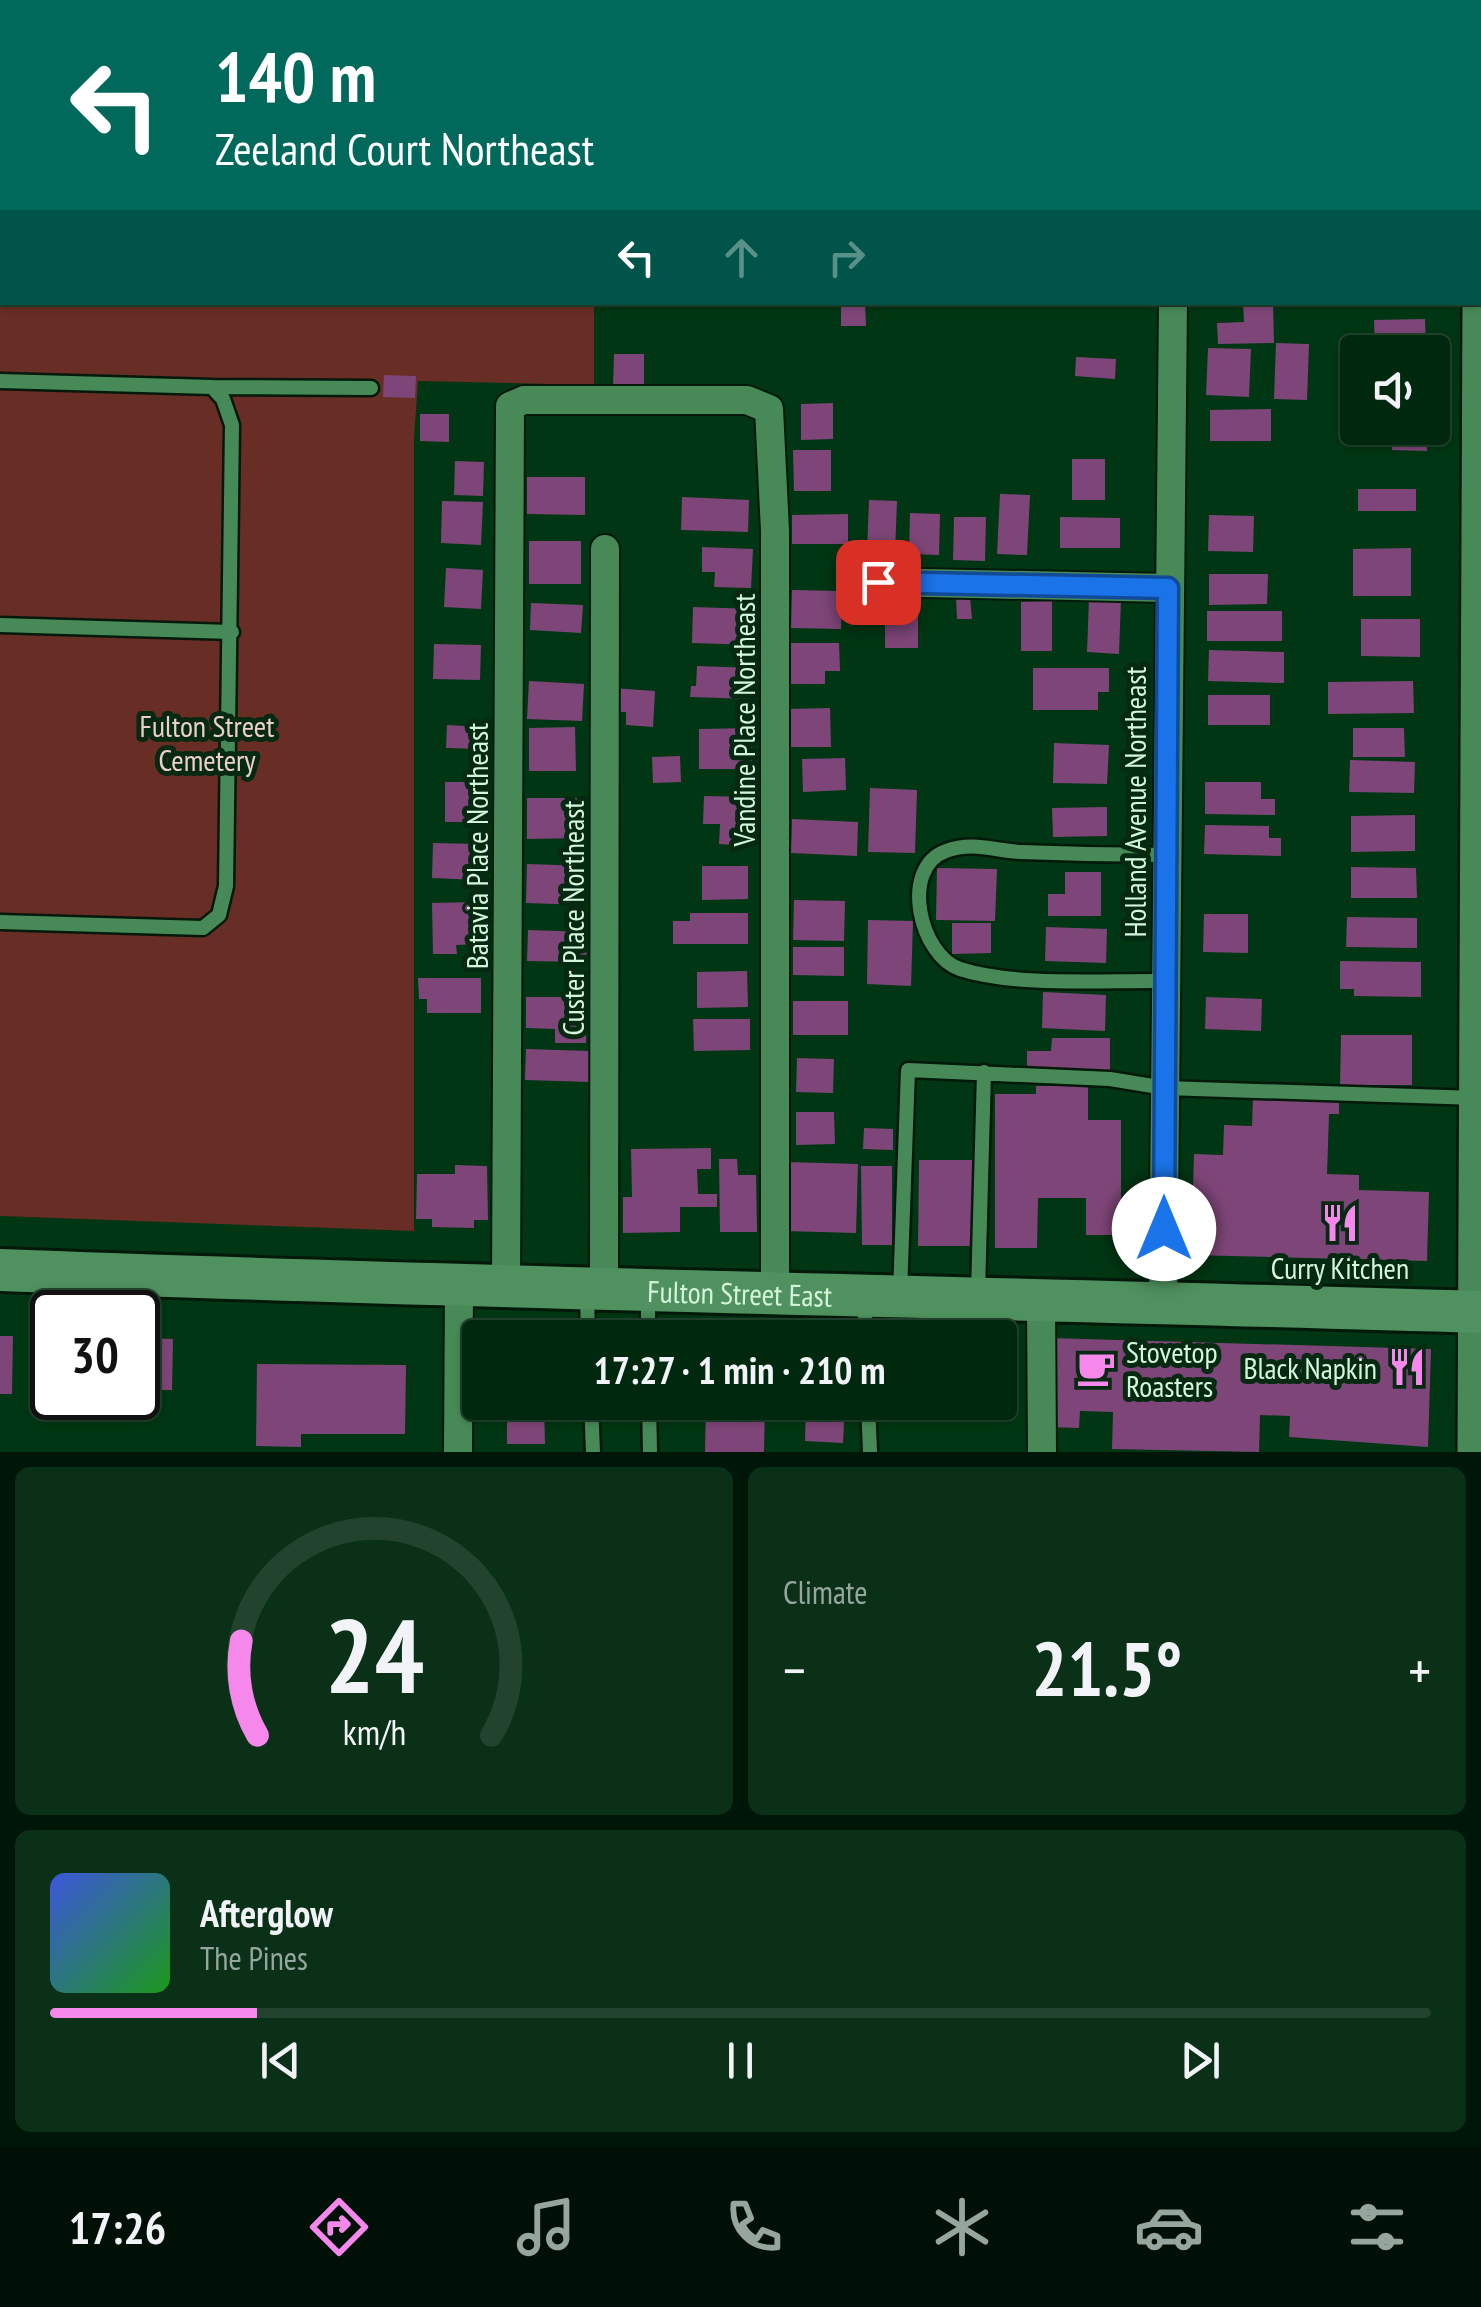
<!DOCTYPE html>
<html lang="en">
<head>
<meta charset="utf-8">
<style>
	:root { --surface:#00280e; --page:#0a3017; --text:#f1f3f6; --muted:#95a69e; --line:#22442e; --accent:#f688ec }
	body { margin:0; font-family:"PT Sans Narrow",sans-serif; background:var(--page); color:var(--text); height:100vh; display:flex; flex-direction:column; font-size:38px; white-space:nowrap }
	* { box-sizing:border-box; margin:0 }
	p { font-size:32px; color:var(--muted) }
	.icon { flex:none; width:55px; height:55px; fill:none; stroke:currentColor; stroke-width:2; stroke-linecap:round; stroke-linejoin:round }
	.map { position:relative; height:1452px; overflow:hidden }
	.drawer { display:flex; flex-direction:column; gap:15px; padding:15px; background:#001608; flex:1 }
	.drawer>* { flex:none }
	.hud { position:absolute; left:0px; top:0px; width:1482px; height:305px; box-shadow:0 2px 8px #0004,0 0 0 2px var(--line); background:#00695c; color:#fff; overflow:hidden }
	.tools { position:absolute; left:1340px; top:335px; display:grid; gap:20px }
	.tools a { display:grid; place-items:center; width:110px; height:110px; border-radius:10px; background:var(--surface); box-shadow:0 2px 8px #0004,0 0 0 2px var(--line); font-size:50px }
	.speed { position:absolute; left:30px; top:1290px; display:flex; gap:20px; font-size:50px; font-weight:700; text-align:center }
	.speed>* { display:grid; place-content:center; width:130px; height:130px; border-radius:50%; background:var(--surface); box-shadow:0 2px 8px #0004,0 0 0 2px var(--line); line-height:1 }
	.speed .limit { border:5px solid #111; border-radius:15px; background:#fff; color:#111 }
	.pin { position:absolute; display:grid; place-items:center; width:85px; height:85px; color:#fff; margin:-42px; border-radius:20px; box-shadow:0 5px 15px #0006 }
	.me { position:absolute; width:110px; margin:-55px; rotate:0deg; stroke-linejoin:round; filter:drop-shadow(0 0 8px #0008) }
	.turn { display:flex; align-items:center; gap:35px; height:210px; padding:0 50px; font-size:45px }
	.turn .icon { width:130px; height:130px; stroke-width:2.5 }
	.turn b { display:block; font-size:70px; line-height:85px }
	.lanes { display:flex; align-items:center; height:95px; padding:0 50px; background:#0003; justify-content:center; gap:50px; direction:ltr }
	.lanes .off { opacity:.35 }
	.big { font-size:75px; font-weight:800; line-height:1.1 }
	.drawer .card { flex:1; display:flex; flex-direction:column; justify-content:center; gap:15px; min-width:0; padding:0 35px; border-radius:15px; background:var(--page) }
	.drawer .dial { align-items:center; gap:0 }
	.dial svg { height:260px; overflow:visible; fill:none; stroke:var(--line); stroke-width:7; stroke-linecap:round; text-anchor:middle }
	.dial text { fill:var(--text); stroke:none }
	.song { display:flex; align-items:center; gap:30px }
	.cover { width:120px; height:120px; border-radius:15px; background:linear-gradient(135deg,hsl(230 70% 55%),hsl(120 70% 35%)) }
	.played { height:10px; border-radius:5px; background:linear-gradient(90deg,var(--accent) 15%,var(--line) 15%) }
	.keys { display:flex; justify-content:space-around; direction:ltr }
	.heat { display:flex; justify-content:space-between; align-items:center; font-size:55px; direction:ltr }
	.drawer .tiles { flex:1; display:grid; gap:15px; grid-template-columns:1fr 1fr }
	.card:last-child { grid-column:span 2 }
	.trip { position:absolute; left:462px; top:1320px; width:555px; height:100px; border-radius:10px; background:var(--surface); box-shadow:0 2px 8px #0004,0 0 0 2px var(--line); font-weight:800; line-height:100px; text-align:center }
	.dock { display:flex; height:160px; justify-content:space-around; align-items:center; background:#001006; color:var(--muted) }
	.dock .icon { width:70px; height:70px }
	.dock .on { color:var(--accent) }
	.dock b { font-size:45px; color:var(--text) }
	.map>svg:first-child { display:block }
	.green { fill:#682d24 }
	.building { fill:#7e4678 }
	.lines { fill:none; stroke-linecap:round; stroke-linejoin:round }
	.service-casing { stroke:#04190a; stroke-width:19 }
	.minor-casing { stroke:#04190a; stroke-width:32 }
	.tertiary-casing { stroke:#04190a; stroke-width:40 }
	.primary-casing { stroke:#04190a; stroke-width:48 }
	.service { stroke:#478a58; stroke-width:14 }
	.minor { stroke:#478a58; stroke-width:28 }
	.tertiary { stroke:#478a58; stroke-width:35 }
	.primary { stroke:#4f915f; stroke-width:42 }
	.route-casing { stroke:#114b97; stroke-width:25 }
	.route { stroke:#1a73e8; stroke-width:18 }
	.labels { text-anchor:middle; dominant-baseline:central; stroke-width:10; stroke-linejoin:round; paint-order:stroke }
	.street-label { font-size:30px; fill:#d4f6da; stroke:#052911 }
	.park-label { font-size:30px; fill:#edcfc9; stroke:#052911 }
	.poi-label { font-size:30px; fill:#d4f6da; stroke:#052911 }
</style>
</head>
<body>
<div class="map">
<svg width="1481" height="1452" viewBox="0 0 1481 1452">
	<rect width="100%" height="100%" fill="#003613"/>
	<path class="green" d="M605,0H1481L1480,174V2Z
		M0,189L2,302L594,303V385L418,381L414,439V1231L0,1216Z"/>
	<path class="building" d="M841,302H865L866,326H841Z
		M1243,302H1273L1274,343L1218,344L1217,323L1244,322Z
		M1425,319L1426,352H1375L1374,320Z
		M1276,343L1309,344L1307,400L1274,399Z
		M1208,348L1251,349L1249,397L1206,395Z
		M614,354H644V389H613Z
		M1076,357L1116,359L1115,379L1075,376Z
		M384,375L416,376L415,398L383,397Z
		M833,403V439L801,440V404Z
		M1271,409V441H1210V410Z
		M420,414H449V442L420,441Z
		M1393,428L1428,429L1427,451L1392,450Z
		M793,450H831V491H794Z
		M1072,459H1105V500H1072Z
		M455,461L484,462L483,496L454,495Z
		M527,477H585V515L527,514Z
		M1358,489H1416V511H1358Z
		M1000,494L1030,495L1027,555L997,554Z
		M682,497L749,500L748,532L681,530Z
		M869,500L897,501L895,554L867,553Z
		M442,501L483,502L481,545L441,543Z
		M910,513L940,514L939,555L909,554Z
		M848,514V544H792V515Z
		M1209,515L1254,516L1253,552L1208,551Z
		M954,517H986L985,561L953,560Z
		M1060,517L1120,518V548H1060Z
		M529,541H581V584H529Z
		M702,547L753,549L751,588L714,587L715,572H702Z
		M1411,548V596H1353V549Z
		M446,568L483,570L481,609L444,607Z
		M1209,574H1268L1267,604L1209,605Z
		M792,590L842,591L841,629L791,628Z
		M885,594L918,595V648H885Z
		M970,597L972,619H957L956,598Z
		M1089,597L1121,599L1119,654L1087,652Z
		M1052,601V651H1021V602Z
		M531,603L583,605L581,633L530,630Z
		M693,607L754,609L752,645L692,643Z
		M1207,611H1282V641H1207Z
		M1361,619H1420V657L1361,656Z
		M791,643H839L840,671H825V684H791Z
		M434,644L481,645L480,680L433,679Z
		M1209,650L1284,652V683L1208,681Z
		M697,666L753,668L751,699L690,697L691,686H696Z
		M1033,668H1109V692H1098V710H1033Z
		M529,681L584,684L582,721L527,719Z
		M1413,681L1414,713L1328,714V682Z
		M612,688L655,691L653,727L626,725V712H611Z
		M1208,695H1270V725H1208Z
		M830,708L831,747H789V709Z
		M447,725L484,727L483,749L446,748Z
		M575,727L576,771H529V728Z
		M752,728V769H699V729Z
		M1353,728H1404L1405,757H1353Z
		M1054,743L1109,745L1107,784L1053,783Z
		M680,756L681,782L653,783L652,757Z
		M845,758L846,790L803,792L802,759Z
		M1350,760L1415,762L1414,793L1349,792Z
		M445,782H480V822H445Z
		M1205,782H1261V799H1275V815L1205,814Z
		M870,788L917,790L915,853L868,852Z
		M704,796L750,797L748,846L719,844L720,824H703Z
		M527,798H577L578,838L527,839Z
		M1107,807V836L1053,837L1052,808Z
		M1415,815V851L1351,852V816Z
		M792,819L858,822L857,856L791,853Z
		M1205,825L1269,826V838H1281V856L1204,854Z
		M433,843L478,844L477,880L432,878Z
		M527,864L586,866L584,905L526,903Z
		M702,866H748V899L702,900Z
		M1351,867L1416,868L1417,898H1351Z
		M937,868L997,869L995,921L936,920Z
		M1065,872H1101V916H1048V894H1065Z
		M794,900L845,901L844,941L793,940Z
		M476,902V944L456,945L457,954H433L432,903Z
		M690,913H748V944H673V921H690Z
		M1204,914H1248V953L1203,952Z
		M1347,917L1417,918V948L1346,947Z
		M868,920L913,921L911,986L867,984Z
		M952,923H991V953L952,954Z
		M1046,927L1107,929L1106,963L1045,961Z
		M528,930L587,932L586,962L527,961Z
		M793,947H844V976L793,975Z
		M1340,961L1421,962V997L1354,996V989H1340Z
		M747,971L748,1007L697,1008V972Z
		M418,978H481V1013H427V999H419Z
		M1043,992L1106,995L1105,1031L1042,1028Z
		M526,997H586V1043H555V1029L526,1028Z
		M1206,997L1262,999L1261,1031L1205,1029Z
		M793,1001H848V1035H793Z
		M693,1019H750V1050L694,1051Z
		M1341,1035H1412V1085H1340Z
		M1052,1038H1110V1074H1027V1051H1051Z
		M526,1049L590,1051L589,1082L525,1080Z
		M797,1058L834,1059L833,1093L796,1092Z
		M1036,1086H1088V1120H1121V1235H1086V1198H1038L1037,1248H995V1094H1036Z
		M1253,1096L1339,1098V1114H1329L1327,1174L1359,1175V1190L1429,1192L1427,1261L1191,1255L1194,1154L1223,1155L1224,1125L1252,1126Z
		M796,1112H834L835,1144L796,1145Z
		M864,1128L893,1129V1150L863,1149Z
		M711,1148V1169H697L698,1194H717V1207H680V1232L623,1233V1197H632L631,1149Z
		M719,1159H737L738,1175H756L757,1232H720Z
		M919,1160H972V1246H918Z
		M786,1162L858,1164L856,1233L784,1231Z
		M455,1165L487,1166L488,1220H474V1228L432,1227V1219H416L417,1174H455Z
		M861,1166H892V1245H862Z
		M0,1336H13L12,1394H0Z
		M31,1336L52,1337V1400L30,1399Z
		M139,1338L173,1339L172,1390H138Z
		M1050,1338L1431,1349L1428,1447L1289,1437L1290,1416L1260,1415L1259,1452L1112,1449L1113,1412L1080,1411L1079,1428L1047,1427Z
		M257,1364L406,1365L405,1434H301V1447L256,1446Z
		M91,1398H123L122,1412L91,1411Z
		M706,1402H765L764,1452H705Z
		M806,1402H845L843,1443L805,1441Z
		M884,1402H928L927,1416L884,1415Z
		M507,1405L544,1406L545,1444H507Z"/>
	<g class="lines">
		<g class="service-casing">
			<path id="service" d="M0,381L212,387L223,399L232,425L226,886L219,915L203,928L0,922
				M212,387L371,388
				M0,625L232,632
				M1165,981C1105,980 1016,987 960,969C920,956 899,868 946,851C973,841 995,851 1021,852C1070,854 1118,855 1167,855
				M978,1292L984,1072
				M648,1293V1338
				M900,1293L908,1070L1110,1079L1165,1088L1477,1098
				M587,1294L588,1338
				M864,1298L866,1338
				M591,1402L593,1452
				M649,1402L650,1452
				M868,1402L870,1452"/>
		</g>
		<g class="minor-casing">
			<path id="minor" d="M153,0V2
				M605,0V2
				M878,582L1168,588
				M506,1287L510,406L524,400H747L769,409L775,531V1293
				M604,1288L605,549
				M1041,1300L1042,1452
				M1163,1303L1173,302
				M458,1452L459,1286"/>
		</g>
		<g class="tertiary-casing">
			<path id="tertiary" d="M0,158H2
				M1480,174L1481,117
				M1475,1452L1480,302"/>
		</g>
		<g class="primary-casing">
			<g id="primary">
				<path id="s1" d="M0,1270C494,1289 987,1297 1481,1312"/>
			</g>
		</g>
		<use href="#service" class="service"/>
		<use href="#minor" class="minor"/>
		<use href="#tertiary" class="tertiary"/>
		<use href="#primary" class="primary"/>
	</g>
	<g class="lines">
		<g class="route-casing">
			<path id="route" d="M878,582L1168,588L1164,1229"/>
		</g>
		<use href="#route" class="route"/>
	</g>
	<defs>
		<g id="restaurant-bare" transform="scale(3)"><path d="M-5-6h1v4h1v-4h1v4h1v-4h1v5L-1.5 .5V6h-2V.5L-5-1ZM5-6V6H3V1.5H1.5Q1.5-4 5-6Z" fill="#f688ec" stroke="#052911" stroke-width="2.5" paint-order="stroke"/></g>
		<g id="cafe-bare" transform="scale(3)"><path d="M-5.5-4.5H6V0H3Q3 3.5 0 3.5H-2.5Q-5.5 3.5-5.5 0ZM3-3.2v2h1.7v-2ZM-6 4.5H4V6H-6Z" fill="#f688ec" stroke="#052911" stroke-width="2.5" paint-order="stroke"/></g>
	</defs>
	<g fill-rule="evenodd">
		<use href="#restaurant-bare" x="1340" y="1223"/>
		<use href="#restaurant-bare" x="1407" y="1367"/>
		<use href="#cafe-bare" x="1096" y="1368"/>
	</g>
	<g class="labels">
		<g class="street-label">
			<text transform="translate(743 720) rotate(-90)">Vandine Place Northeast</text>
			<text transform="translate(1134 802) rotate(-90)">Holland Avenue Northeast</text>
			<text transform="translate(476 846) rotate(-90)">Batavia Place Northeast</text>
			<text transform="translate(572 918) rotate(-90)">Custer Place Northeast</text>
			<text stroke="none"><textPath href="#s1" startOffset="740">Fulton Street East</textPath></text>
		</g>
		<g class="park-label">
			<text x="207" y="725">Fulton Street<tspan x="207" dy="34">Cemetery</tspan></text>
		</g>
		<g class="poi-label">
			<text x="1340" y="1267">Curry Kitchen</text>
			<text x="1126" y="1351" text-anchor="start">Stovetop<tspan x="1126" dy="34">Roasters</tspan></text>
			<text x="1377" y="1367" text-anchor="end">Black Napkin</text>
		</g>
	</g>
</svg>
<div class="tools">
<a><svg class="icon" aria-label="sound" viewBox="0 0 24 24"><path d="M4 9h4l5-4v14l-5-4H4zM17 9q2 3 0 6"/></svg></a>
</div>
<div class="speed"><div class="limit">30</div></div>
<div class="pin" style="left:878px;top:582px;background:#d93025"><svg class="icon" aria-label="arrive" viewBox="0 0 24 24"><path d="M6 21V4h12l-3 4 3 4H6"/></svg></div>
<svg class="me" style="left:1164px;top:1229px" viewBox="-20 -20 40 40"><circle r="19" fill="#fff"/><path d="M0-13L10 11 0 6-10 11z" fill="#1a73e8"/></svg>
<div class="trip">17:27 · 1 min · 210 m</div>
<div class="hud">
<div class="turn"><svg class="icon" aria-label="left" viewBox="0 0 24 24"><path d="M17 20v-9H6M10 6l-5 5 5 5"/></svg><div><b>140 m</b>Zeeland Court Northeast</div></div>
<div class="lanes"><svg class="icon" aria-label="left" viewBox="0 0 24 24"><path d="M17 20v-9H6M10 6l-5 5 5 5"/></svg><svg class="icon off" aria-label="ahead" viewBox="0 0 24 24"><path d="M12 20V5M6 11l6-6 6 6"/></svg><svg class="icon off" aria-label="right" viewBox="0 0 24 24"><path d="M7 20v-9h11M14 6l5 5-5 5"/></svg></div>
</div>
</div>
<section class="drawer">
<div class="tiles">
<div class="card dial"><svg viewBox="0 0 100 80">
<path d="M14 69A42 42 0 1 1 86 69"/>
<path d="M14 69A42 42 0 0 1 9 40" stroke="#f688ec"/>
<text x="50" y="56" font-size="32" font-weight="700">24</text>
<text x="50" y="72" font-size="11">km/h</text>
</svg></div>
<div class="card"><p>Climate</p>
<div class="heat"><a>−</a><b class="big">21.5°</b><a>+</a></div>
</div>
<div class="card">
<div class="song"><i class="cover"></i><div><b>Afterglow</b><p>The Pines</p></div></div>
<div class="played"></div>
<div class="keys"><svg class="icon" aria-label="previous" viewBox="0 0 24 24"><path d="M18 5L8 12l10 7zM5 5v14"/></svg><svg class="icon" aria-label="pause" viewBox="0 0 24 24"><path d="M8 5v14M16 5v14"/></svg><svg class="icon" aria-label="next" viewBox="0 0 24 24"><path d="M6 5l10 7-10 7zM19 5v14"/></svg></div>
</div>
</div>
</section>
<nav class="dock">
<b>17:26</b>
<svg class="icon on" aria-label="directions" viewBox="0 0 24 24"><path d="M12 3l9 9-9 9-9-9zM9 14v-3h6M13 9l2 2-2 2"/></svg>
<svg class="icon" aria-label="music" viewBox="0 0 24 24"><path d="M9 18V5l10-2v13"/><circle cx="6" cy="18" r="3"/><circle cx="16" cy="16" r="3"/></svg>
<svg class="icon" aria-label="phone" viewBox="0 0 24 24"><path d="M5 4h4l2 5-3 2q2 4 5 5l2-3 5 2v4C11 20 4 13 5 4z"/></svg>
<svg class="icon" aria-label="climate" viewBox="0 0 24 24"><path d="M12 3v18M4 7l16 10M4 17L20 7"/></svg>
<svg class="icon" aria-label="car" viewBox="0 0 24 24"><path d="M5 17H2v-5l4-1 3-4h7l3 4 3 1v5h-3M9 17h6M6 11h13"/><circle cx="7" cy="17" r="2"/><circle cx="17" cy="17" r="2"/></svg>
<svg class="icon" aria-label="filters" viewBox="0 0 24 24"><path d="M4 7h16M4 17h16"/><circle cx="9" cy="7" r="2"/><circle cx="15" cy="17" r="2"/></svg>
</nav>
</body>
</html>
